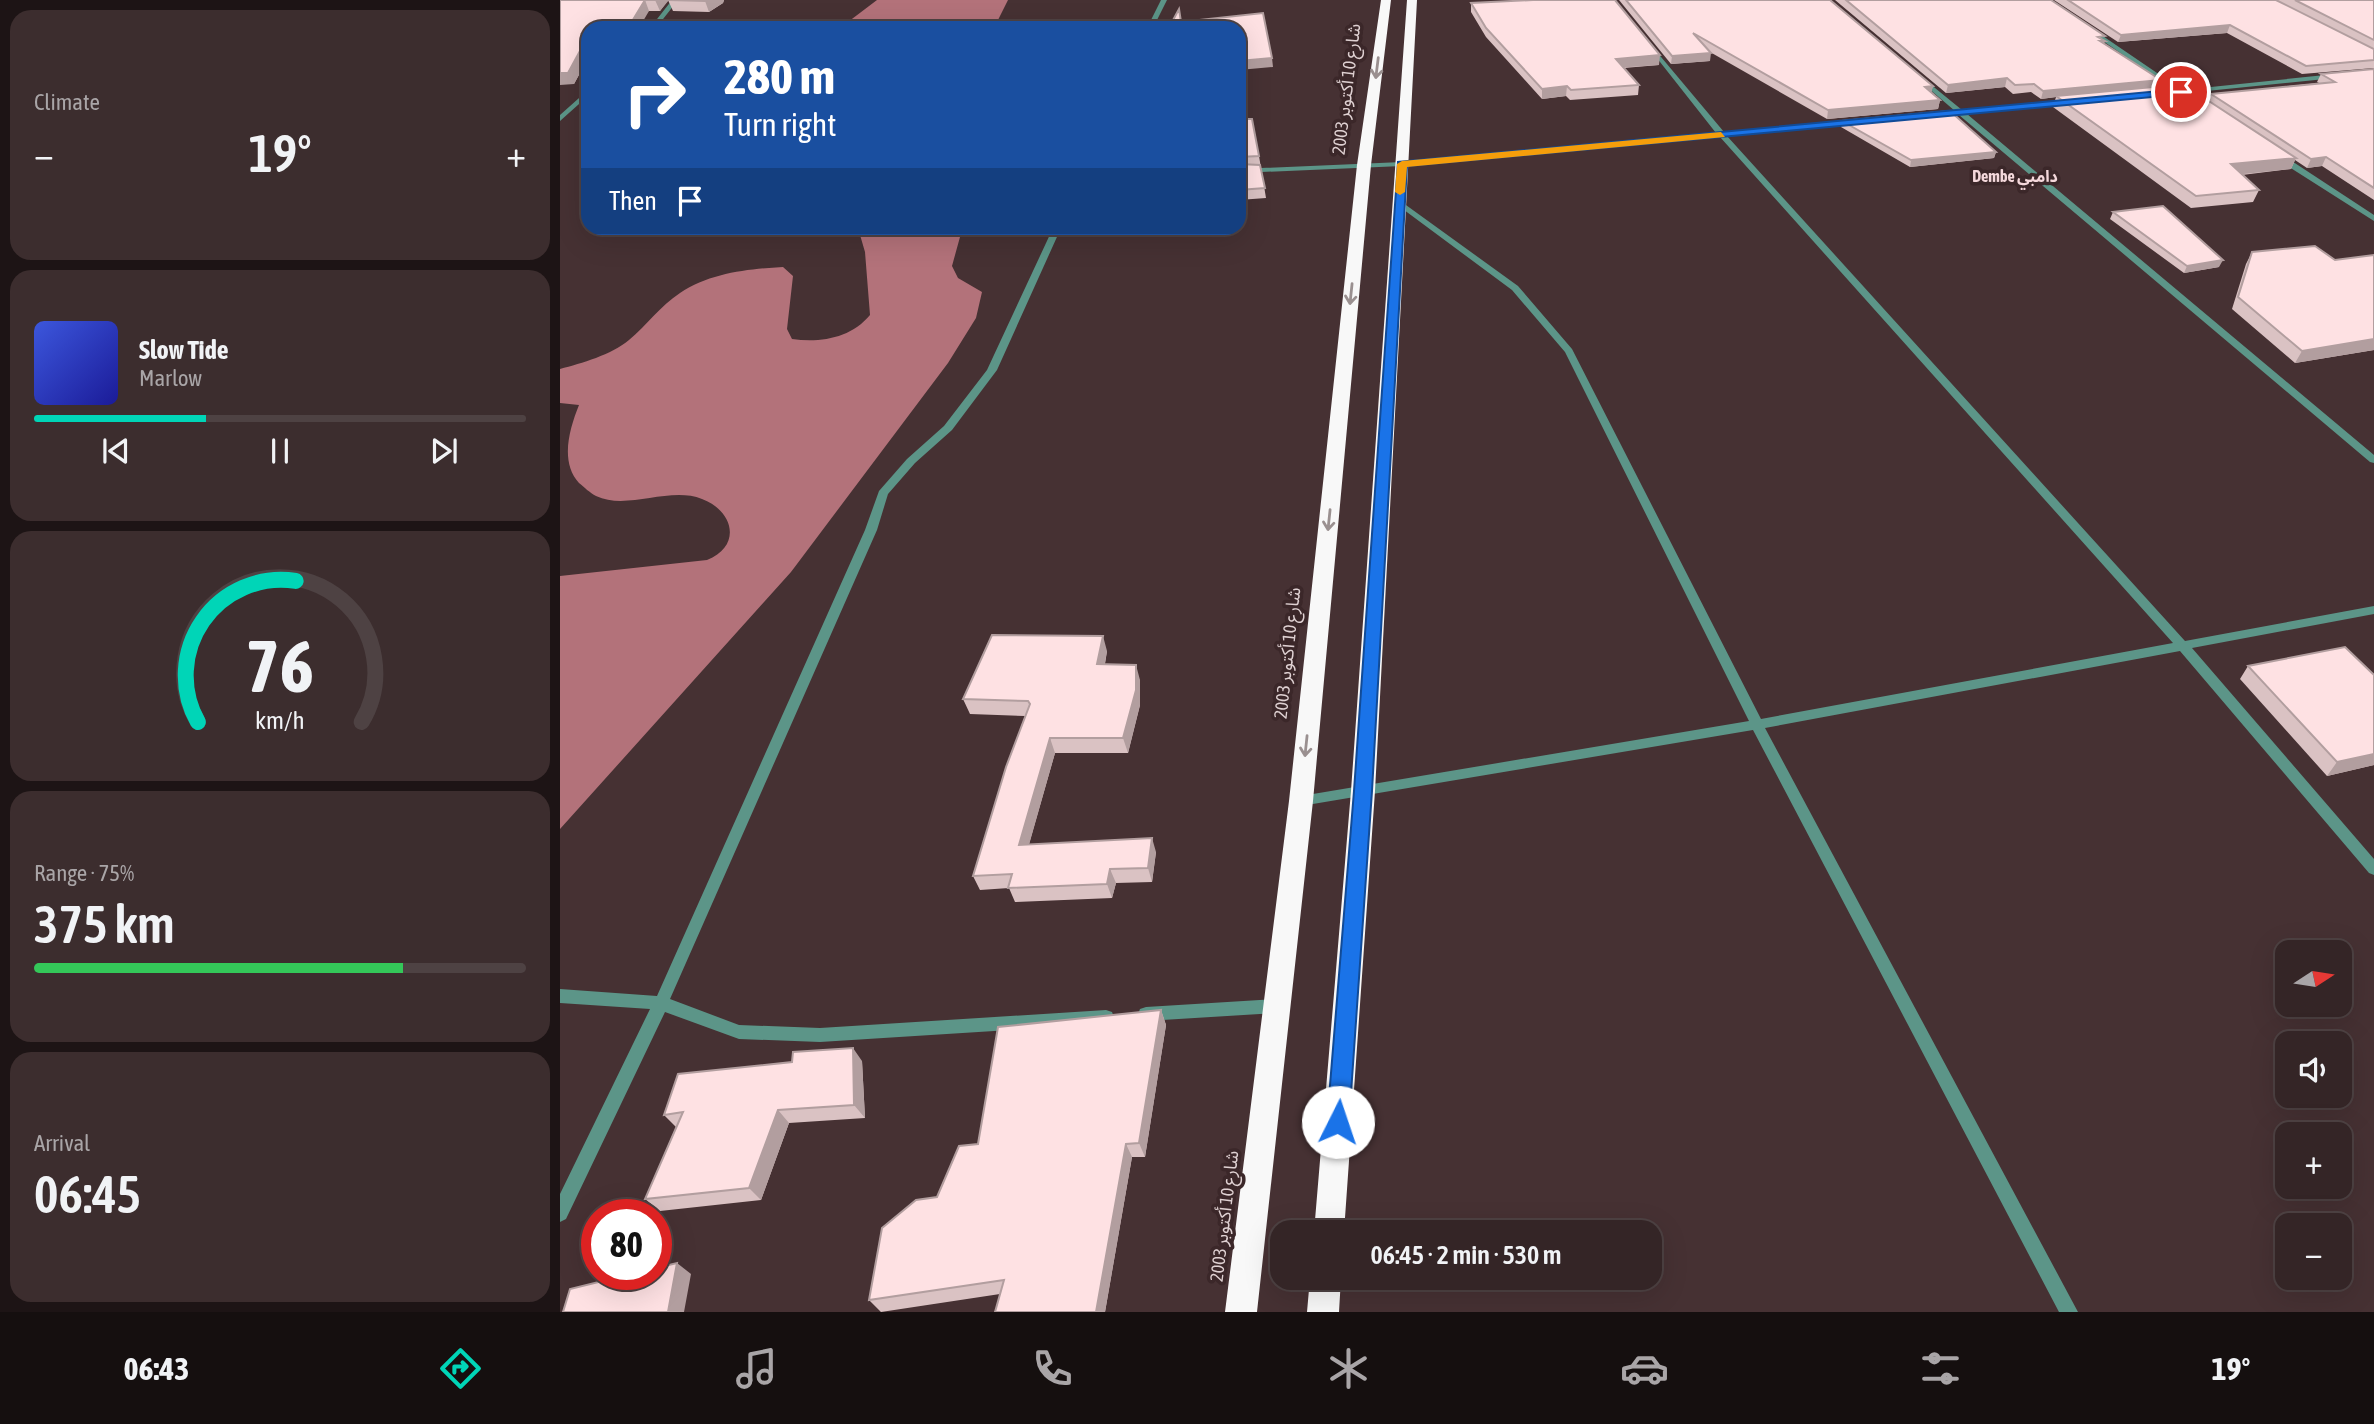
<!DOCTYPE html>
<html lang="en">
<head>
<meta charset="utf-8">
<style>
	:root { --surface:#342526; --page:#3c2d2e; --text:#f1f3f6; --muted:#a9a5a7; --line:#4e4243; --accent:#00d5b7 }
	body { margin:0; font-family:"Asap Condensed","Noto Sans Arabic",sans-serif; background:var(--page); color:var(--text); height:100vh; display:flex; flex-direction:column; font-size:26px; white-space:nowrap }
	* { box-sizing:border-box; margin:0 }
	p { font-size:23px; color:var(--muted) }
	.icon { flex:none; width:38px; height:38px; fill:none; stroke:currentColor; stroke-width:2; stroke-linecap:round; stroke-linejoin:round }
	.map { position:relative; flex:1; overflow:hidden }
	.details { display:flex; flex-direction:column; gap:10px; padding:10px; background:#1d1415; width:560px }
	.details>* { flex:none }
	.guide { position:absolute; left:21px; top:21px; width:665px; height:214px; border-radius:21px; box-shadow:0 7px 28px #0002,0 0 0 2px var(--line); background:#1a4fa0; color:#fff; overflow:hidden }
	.needle { width:46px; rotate:78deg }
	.buttons { position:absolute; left:1715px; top:940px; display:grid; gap:14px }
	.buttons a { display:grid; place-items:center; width:77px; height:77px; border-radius:14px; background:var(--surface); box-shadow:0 7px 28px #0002,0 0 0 2px var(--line); font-size:35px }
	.speed { position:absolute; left:21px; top:1199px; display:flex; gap:14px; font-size:35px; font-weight:700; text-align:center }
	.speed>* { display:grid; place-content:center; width:91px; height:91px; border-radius:50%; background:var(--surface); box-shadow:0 7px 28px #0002,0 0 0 2px var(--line); line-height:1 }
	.speed .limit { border:10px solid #d22; background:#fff; color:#111 }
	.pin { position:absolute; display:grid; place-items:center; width:60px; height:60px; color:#fff; margin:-30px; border:4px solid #fff; border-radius:50%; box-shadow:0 2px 7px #0007 }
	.me { position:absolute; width:77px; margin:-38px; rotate:4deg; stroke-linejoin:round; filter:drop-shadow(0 0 5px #0008) }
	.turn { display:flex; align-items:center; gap:24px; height:147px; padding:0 28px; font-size:32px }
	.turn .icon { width:91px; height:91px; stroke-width:2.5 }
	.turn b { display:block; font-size:49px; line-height:60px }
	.then { display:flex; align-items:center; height:66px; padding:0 28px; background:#0003; gap:14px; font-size:26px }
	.big { font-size:52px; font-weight:600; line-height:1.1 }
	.details .tile { flex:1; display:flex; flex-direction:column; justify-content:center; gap:10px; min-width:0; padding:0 24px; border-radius:21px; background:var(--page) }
	.details .dial { align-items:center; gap:0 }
	.dial svg { height:182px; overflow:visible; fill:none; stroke:var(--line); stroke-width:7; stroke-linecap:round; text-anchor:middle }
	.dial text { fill:var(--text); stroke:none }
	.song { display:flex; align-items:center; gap:21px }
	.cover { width:84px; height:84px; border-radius:10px; background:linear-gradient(135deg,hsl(230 70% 55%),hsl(240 70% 35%)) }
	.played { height:7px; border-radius:4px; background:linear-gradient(90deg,var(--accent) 35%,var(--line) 35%) }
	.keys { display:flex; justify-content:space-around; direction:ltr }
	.heat { display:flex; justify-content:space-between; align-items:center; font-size:38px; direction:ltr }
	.charge { height:10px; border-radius:5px; background:linear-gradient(90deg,#34c759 75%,var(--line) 0) }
	.trip { position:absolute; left:710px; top:1220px; width:392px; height:70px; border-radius:21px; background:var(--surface); box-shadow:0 7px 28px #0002,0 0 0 2px var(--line); font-weight:600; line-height:70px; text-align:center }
	.tab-bar { display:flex; height:112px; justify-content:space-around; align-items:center; background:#150f0f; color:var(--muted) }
	.tab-bar .icon { width:49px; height:49px }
	.tab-bar .on { color:var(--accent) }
	.tab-bar b { font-size:32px; color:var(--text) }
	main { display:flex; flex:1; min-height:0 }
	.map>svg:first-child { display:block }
	.water { fill:#b3727a }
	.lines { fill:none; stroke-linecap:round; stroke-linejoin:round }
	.minor { fill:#5c9588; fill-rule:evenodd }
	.highway { fill:#f8f8f8; fill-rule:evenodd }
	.wall { fill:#dac2c3 }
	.shaded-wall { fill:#b29e9f }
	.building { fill:#fee1e3; stroke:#b29e9f; stroke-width:2 }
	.oneway { stroke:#9a9090 }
	.route { fill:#1a73e8; stroke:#114b97; stroke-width:2 }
	.slow { fill:#f59e0b }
	.labels { text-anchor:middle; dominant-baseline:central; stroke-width:7; stroke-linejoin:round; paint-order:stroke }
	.far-neighbourhood-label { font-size:16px; font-weight:bold; fill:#f4d8db; stroke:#3b2729 }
	.street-label { font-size:18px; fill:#dfd1d2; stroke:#3b2729 }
</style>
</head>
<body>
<main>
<section class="details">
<div class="tile"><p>Climate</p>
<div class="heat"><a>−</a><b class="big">19°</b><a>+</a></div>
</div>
<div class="tile">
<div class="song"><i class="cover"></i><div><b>Slow Tide</b><p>Marlow</p></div></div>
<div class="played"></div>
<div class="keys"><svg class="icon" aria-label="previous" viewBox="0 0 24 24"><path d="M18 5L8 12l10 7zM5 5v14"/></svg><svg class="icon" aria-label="pause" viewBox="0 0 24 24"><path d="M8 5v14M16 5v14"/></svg><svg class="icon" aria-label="next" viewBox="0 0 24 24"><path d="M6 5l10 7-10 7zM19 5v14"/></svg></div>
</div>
<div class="tile dial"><svg viewBox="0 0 100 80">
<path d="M14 69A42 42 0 1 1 86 69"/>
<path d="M14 69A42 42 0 0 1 57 7" stroke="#00d5b7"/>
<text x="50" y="56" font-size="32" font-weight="700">76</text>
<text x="50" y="72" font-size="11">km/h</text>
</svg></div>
<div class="tile"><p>Range · 75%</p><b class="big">375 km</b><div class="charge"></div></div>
<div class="tile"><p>Arrival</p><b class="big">06:45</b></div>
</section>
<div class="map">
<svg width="1814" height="1312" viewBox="0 0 1814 1312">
	<rect width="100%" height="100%" fill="#463133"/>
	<path class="water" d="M317,0H448L434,28H280Z
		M298,228H412L400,237L392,266L398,278L422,292L416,318L388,363L231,572L0,829V576L147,560C182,546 174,511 142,499C109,486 67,511 36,496C30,493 24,487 19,483C0,462 9,430 19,405L0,403V369C22,363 51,355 69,340C87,325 100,306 120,293C150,273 188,269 223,267L233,276L227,329L232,339C261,343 291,338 310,315L305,252Z"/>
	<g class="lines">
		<path class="minor" d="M112,0H118L96,28H90Z
			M601,0H607L593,28H587Z
			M1530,30H1534L1622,90L1775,74L1778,76L1775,78L1627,93L1624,96C1619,94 1610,96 1606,93L1607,92L1614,90L1530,32Z
			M1091,45L1164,132L1301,120L1302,122L1298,124L1167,136L1625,641L1814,606V614L1632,648L1814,859V875L1809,873L1620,651L1205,728L1518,1312H1499L1193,730L741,806L736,805L734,801L736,797L741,796L1189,721L1005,352L952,290L836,204V200H839L958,286L1012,349L1201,719L1613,643L1160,137L842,166L679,173V169L842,162L1156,133L1089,48L1088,47Z
			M1360,79H1364L1402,110L1513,101V103L1511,104L1407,114L1814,455V463L1810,462L1399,115L1372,117V113L1395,111L1360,81Z
			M28,90V96L0,121V115Z
			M1718,156H1724L1814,215V221L1718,160Z
			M493,228H501L437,370L392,430L355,463L328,494L317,530L110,999L179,1025L260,1028L546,1010L552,1012L554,1017L552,1022L546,1024L260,1042L179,1039L105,1012L6,1219L0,1222V1194L90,1009L0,1003V989L97,996L305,530L319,491L347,459L384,426L427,370Z
			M716,999L721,1001L724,1006L721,1011L716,1013L586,1021L580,1019L578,1014L580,1009L586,1007Z"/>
		<path class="highway" d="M821,0H831L811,165L753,801L697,1312H665L729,801L797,165Z
			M847,0H857L815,791L784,1232H754L791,791Z
			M750,1278H781L779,1312H747Z"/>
	</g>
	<path class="wall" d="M0,0H164L163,3L149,12L113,11L108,0L100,11H89L28,28V62H26L14,84Z
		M1059,0H1270L1373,86L1371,92L1380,100L1378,109L1267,119L1150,52V61L1111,64Z
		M1275,0H1491L1545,41L1544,44L1601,80L1598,87L1628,93L1648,101L1651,94L1759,83L1757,82L1761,74L1814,69V200L1762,166L1747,168L1735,160L1731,169L1682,175L1699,190L1693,202L1631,208L1493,107L1496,97L1481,99L1471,92L1453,94L1445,87L1386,93Z
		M1494,0H1814V68L1742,74L1667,33L1558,42Z
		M911,3L1099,65L1064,68L1079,85L1078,95L1010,100L1006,96L982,99L926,37L911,12Z
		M679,119L699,156L706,198L679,200Z
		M1282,121L1436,152L1434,158L1350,167L1281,127Z
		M1553,212L1659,267L1624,273L1550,219Z
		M1692,252L1775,260L1814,255V350L1735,363L1672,309L1686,264Z
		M547,651L545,664L580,680V705L568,753H495L469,844L596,852L592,882L556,883L552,898L455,902L449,888L420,890L413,876L465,716L410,714L403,699Z
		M1688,666L1814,765L1767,776L1680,679Z
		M601,1010L606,1025L585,1157H572L545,1312H435L440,1294L321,1312L309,1300L377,1197Z
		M302,1061L305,1118L229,1123L201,1200L100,1211L85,1199L116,1127L104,1115Z"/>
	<path class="shaded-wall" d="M85,0L89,11L79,28H63Z
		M95,0H109L100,11Z
		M147,0H164L163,3L149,12L145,1Z
		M1670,25L1667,33L1558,42L1561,35Z
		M28,50V62H26L14,84L0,85V73L20,51Z
		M1151,53L1150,61L1111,64L1112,56Z
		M1100,55L1099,65L1055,68L1056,59Z
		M712,58L713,67L679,70V61Z
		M1447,78L1445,87L1386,93L1388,85Z
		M1601,80L1598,88L1496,96V97L1481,99L1483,91Z
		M1007,86L1006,96L982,99V89Z
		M1373,86L1371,94L1365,87Z
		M1380,100L1378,109L1267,119L1268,110Z
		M1436,152L1434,158L1350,167L1351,160Z
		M1766,157L1762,166L1747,168L1751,159Z
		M1736,158L1731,169L1665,176L1671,164Z
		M590,228H615L591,231Z
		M1663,260L1659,267L1624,273L1627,266Z
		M1814,339V350L1735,363L1742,351Z
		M543,636L547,651L542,679L537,664Z
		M576,665L580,680V705L568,753L563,738Z
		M490,738L495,753L465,859L459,845Z
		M1814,754V765L1767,776L1777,762Z
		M592,838L596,852L592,882L588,868Z
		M550,869L556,883L552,898L547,884Z
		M601,1010L606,1025L585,1157L579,1143Z
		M293,1048L302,1061L305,1118L294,1105Z
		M218,1110L229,1123L201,1200L189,1188Z
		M566,1144L572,1157L545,1312H536Z
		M117,1263L131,1274L124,1312H108Z"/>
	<path class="building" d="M0,0H96H85L68,28H28V50L20,51L8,73H0Z
		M108,0H147L145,1Z
		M973,0H1055L1100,55L1056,59L1079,85L1011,90L1007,86L982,89L926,28L911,3Z
		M1066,0H1270L1373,86L1365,87L1380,100L1268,110L1133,33L1151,53L1112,56Z
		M1286,0H1491L1545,36L1538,37L1545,41H1540L1601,80L1483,91L1474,84L1455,85L1447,78L1388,85Z
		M1508,0H1716L1814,49V60L1746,66L1670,25L1561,35Z
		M1735,0H1814V40Z
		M619,9L621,22L703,13L712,58L679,61V28H603V23L612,22Z
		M1814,69V188L1766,157L1751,159L1651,94L1775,82L1761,74Z
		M1615,85L1628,93L1635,92L1736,158L1671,164L1699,190L1636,196L1496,96Z
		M1390,111L1436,152L1351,160L1282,121Z
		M679,119H692L699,156L679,157Z
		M679,164L700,165L705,188L679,190Z
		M1603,206L1663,260L1627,266L1553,212Z
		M1755,246L1775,260L1814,255V339L1742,351L1678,297L1692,252Z
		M432,635L543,636L537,664L576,665V690L563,738H490L459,845L592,838L588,868L550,869L547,884L448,888L452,874L413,876L446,767L470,704L468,701L403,699Z
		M1785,647L1814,675V754L1777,762L1688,666Z
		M601,1010L579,1143L566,1144L536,1312H435L444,1280L309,1300L322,1228L356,1200L377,1197L399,1146L418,1144L438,1027Z
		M293,1048L294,1105L218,1110L189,1188L85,1199L123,1112L104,1115L118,1074L232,1062L233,1052Z
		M117,1263L108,1312H3L10,1289L71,1274H96V1268Z"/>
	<defs><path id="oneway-shaft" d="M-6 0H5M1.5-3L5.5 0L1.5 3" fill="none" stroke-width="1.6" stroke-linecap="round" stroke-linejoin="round" transform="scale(1.75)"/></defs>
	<g class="oneway">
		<use href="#oneway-shaft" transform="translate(817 68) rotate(97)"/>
		<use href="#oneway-shaft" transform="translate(791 294) rotate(96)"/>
		<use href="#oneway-shaft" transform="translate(769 520) rotate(96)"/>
		<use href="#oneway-shaft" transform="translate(746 746) rotate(96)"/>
	</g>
	<path class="route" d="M1621,89L1625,94L847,166L812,791L789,1122L786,1129L778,1132L770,1129L767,1122L794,791L838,162Z"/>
	<path class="slow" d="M1161,132L1165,137L847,167L845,192L840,195L835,192L837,164L842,161Z"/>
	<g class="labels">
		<g class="far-neighbourhood-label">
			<text x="1455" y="176">Dembe دامبي</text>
		</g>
		<g class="street-label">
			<text transform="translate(786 89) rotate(-83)">شارع 10 أكتوبر 2003</text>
			<text transform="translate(727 653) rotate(-84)">شارع 10 أكتوبر 2003</text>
			<text transform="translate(664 1216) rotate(-83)">شارع 10 أكتوبر 2003</text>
		</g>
	</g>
</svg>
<div class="buttons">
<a><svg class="needle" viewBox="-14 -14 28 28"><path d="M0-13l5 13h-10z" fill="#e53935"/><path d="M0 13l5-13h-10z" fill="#a9a5a7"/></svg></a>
<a><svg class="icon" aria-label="sound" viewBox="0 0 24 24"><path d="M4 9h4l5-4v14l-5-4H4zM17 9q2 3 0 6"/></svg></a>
<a>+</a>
<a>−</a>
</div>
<div class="speed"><div class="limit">80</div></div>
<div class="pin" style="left:1621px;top:92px;background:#d93025"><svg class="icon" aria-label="arrive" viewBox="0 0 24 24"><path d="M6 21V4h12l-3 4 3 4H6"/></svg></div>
<svg class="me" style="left:778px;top:1122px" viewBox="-20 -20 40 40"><circle r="19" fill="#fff"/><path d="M0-13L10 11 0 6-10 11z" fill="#1a73e8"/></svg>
<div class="trip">06:45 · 2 min · 530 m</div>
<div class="guide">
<div class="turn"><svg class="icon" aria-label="right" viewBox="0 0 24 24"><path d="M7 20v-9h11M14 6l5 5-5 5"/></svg><div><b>280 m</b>Turn right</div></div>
<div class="then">Then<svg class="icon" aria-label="arrive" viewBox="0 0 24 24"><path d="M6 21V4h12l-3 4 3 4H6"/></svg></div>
</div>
</div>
</main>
<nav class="tab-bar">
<b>06:43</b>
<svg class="icon on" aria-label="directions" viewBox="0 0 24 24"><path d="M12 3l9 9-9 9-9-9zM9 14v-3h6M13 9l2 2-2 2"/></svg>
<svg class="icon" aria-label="music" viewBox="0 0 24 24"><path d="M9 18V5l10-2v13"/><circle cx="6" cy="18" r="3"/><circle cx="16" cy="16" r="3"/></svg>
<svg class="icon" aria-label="phone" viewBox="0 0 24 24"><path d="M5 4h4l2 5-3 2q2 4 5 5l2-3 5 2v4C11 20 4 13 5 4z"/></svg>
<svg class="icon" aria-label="climate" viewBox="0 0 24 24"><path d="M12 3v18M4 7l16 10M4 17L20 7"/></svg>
<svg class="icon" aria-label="car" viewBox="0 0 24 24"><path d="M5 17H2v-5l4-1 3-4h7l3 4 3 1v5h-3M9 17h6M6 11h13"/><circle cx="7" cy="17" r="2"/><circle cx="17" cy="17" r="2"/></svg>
<svg class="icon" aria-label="filters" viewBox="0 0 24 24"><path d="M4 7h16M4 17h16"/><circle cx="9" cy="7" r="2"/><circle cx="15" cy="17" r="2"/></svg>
<b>19°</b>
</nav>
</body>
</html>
